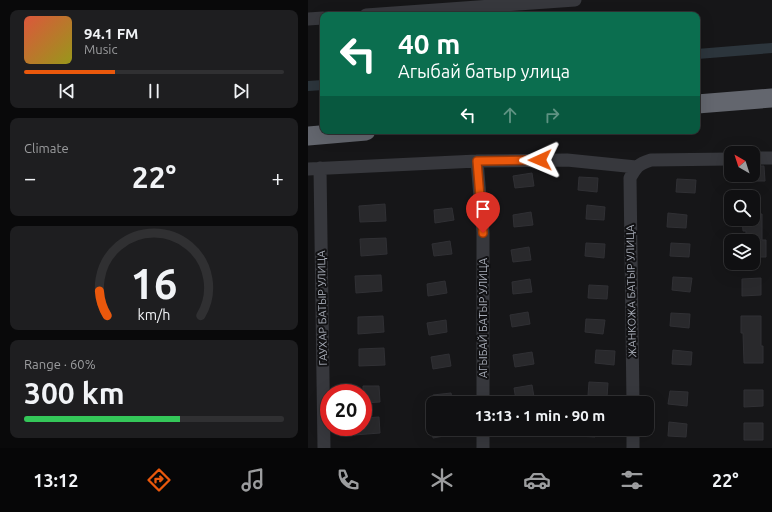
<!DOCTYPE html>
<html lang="en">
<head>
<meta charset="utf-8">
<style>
	:root { --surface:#101012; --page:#1e1e20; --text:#f1f3f6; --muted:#9c9d9f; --line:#303032; --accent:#ea580c }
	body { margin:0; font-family:Ubuntu,sans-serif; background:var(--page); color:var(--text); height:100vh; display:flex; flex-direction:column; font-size:15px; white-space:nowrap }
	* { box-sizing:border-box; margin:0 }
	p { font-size:13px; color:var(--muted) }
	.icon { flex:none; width:22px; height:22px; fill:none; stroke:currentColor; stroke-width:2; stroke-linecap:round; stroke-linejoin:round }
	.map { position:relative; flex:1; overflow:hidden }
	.sheet { display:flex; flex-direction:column; gap:10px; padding:10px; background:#09090a; width:308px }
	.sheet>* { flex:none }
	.hud { position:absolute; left:12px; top:12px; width:380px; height:122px; border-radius:8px; box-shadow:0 4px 16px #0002,0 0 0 1px var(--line); background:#0b6e4f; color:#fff; overflow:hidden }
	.needle { width:26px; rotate:321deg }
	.controls { position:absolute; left:416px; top:146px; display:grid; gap:8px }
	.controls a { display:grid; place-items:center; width:36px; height:36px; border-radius:8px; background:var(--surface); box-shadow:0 4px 16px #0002,0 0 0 1px var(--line); font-size:20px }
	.speed { position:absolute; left:12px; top:384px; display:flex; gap:8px; font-size:20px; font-weight:700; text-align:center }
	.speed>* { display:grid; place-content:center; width:52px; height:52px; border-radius:50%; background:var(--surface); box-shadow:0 4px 16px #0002,0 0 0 1px var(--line); line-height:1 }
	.speed .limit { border:6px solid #d22; background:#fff; color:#111 }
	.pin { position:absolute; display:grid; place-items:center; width:34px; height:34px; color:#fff; margin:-41px -17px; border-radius:50% 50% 50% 0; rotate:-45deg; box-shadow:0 0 4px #0007 }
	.pin .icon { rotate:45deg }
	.me { position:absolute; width:44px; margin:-22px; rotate:269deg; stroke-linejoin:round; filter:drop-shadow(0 0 3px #0008) }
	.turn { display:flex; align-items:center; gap:14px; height:84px; padding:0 12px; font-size:18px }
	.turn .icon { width:52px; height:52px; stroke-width:2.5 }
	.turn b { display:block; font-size:28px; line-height:34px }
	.lanes { display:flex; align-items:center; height:38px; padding:0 12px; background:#0003; justify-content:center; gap:20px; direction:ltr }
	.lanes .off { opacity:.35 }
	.big { font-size:30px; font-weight:700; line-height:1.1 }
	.sheet .tile { flex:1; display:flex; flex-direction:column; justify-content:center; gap:6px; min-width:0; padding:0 14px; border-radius:8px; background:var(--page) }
	.sheet .dial { align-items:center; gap:0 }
	.dial svg { height:104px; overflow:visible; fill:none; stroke:var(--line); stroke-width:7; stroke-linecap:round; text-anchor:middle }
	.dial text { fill:var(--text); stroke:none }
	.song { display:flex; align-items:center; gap:12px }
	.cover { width:48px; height:48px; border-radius:6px; background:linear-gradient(135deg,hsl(10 70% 55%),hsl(60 70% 35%)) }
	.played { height:4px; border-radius:2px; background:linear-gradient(90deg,var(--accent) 35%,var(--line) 35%) }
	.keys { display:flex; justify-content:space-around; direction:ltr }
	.heat { display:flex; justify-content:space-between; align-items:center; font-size:22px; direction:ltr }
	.charge { height:6px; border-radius:3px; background:linear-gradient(90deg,#34c759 60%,var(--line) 0) }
	.trip { position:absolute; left:118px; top:396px; width:228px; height:40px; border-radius:8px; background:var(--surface); box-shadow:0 4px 16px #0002,0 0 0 1px var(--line); font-weight:700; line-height:40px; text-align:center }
	.dock { display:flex; height:64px; justify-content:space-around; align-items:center; background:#060607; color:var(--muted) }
	.dock .icon { width:28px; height:28px }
	.dock .on { color:var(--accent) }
	.dock b { font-size:18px; color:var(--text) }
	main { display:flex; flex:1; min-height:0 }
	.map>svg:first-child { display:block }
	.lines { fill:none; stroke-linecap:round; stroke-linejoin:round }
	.canal { stroke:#2c353c; stroke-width:10 }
	.building { fill:#29292c; stroke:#303034 }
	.minor { stroke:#37383d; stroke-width:13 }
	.highway { stroke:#63666e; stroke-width:19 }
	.route-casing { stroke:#983908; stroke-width:10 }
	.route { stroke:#ea580c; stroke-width:7 }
	.labels { text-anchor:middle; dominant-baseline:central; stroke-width:4; stroke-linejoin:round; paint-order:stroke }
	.street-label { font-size:11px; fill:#a8adb8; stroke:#111113 }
</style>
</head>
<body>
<main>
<section class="sheet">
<div class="tile">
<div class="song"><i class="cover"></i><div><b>94.1 FM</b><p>Music</p></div></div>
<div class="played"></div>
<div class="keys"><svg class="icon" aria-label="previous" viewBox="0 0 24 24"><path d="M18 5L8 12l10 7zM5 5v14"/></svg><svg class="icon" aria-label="pause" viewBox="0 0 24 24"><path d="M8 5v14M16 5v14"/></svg><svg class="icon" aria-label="next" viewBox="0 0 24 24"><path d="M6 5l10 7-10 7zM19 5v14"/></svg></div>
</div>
<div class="tile"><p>Climate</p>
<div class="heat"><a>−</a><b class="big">22°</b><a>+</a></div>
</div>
<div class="tile dial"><svg viewBox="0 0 100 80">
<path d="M14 69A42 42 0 1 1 86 69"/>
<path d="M14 69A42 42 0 0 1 8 50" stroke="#ea580c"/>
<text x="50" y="56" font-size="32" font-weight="700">16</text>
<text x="50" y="72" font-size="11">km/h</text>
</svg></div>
<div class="tile"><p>Range · 60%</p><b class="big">300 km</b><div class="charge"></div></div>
</section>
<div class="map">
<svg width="464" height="448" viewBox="0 0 464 448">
	<rect width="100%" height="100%" fill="#161618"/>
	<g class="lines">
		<path class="canal" d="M389,54L464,48
			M0,86L15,85"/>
	</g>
	<path class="building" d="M445,166H456L457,181H445Z
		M224,173L226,186L207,188L205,176Z
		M271,177L290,178L289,192L270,190Z
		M369,179L388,180L387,193L368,192Z
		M77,204L78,221L52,222L51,206Z
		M279,205L297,207L296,220L278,219Z
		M144,208L146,220L127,223L126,210Z
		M223,212L225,225L206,227L205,215Z
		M360,213L379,215L378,228L359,227Z
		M445,214H454V240H458V257H445V241H438V231H435L434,219H445Z
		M78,238L79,254L53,256L52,239Z
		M142,241L144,254L126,256L124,244Z
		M278,243L297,244L296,258L277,256Z
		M363,243L382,244L381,257L362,256Z
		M221,247L223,260L205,262L203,250Z
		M73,275L74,291L48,293L47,276Z
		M365,277L384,278L382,292L364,290Z
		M453,278V295L434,296V279Z
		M222,279L224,292L205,294L204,282Z
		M137,281L139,293L120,296L119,284Z
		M281,285L300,286L299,299L280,298Z
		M220,312L222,324L204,327L202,315Z
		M363,313L382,314L381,328L362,326Z
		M75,316L76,332L50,334V317Z
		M433,316H453V346H455V363H436L435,333H433Z
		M278,319L297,320L295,334L277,332Z
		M138,320L139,332L121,335L119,323Z
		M76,348L77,365L51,366V349Z
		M288,350L307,351L306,365L287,363Z
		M365,350L384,352L383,365L364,364Z
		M224,352L226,364L207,367L205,355Z
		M141,354L143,366L125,369L123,357Z
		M281,382L300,383L299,397L280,395Z
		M224,385L226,397L208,400L206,388Z
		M55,386H71L72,402L55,403Z
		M436,390H455V406L436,407Z
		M362,391L380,392L379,406L360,404Z
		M143,393L145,403H126L125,395Z
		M71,417L72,433L46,435V427H55V418Z
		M361,422L379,424L378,437L360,436Z
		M436,423H455V440H436Z
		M124,429H153V433L125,438Z
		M269,429H288L287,437L269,436Z"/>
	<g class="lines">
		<path class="minor" d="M58,15L267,0
			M0,19L15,18
			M445,158H464
			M169,161L175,233V403
			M12,168L16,448
			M0,169L169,161L259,160L328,167
			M325,403L322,178C328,167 330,164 343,160L423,159
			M325,429V448
			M175,448V429"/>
		<path class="highway" d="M389,104L464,98
			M0,136L58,131"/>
	</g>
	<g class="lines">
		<g class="route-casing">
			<path id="route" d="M175,233L169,161L232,160"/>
		</g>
		<use href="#route" class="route"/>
	</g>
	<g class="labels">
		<g class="street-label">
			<text transform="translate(323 291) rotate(-91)">ЖАНКОЖА БАТЫР УЛИЦА</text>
			<text transform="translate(14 308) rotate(-91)">ГАУХАР БАТЫР УЛИЦА</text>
			<text transform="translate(175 318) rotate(-90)">АГЫБАЙ БАТЫР УЛИЦА</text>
		</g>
	</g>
</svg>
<div class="controls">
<a><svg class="needle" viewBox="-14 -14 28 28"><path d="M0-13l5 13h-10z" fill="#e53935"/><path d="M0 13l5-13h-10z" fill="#9c9d9f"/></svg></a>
<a><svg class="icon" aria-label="search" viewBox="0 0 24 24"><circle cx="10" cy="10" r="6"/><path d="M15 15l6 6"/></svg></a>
<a><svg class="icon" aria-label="layers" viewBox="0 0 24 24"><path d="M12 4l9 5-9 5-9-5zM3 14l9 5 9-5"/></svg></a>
</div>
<div class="speed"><div class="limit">20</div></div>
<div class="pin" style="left:175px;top:233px;background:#d93025"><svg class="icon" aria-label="arrive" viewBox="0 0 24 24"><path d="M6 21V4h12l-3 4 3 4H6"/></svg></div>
<svg class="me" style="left:232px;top:160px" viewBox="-20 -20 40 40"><path d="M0-17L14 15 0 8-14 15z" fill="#ea580c" stroke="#fff" stroke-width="4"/></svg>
<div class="trip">13:13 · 1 min · 90 m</div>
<div class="hud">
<div class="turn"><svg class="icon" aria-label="left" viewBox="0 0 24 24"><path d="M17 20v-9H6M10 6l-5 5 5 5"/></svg><div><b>40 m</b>Агыбай батыр улица</div></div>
<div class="lanes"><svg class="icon" aria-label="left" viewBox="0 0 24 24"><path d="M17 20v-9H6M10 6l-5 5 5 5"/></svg><svg class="icon off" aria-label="ahead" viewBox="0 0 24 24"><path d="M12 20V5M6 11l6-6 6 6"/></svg><svg class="icon off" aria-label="right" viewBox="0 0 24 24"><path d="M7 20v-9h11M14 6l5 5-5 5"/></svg></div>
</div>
</div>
</main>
<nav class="dock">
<b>13:12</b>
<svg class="icon on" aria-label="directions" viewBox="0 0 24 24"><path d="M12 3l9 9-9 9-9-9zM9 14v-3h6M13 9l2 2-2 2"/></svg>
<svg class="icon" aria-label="music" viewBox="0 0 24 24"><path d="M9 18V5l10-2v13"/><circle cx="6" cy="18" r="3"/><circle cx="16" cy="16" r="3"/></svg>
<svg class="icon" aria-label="phone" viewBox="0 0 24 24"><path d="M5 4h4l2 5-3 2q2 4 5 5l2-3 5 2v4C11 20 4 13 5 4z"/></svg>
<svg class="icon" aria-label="climate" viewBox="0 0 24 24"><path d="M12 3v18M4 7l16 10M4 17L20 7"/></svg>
<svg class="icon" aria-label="car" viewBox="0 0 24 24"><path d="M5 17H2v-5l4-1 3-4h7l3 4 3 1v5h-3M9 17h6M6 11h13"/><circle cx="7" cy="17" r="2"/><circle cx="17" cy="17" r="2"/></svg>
<svg class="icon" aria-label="filters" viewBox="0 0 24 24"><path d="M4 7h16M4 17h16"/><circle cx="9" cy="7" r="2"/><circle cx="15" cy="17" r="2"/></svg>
<b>22°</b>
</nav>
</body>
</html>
